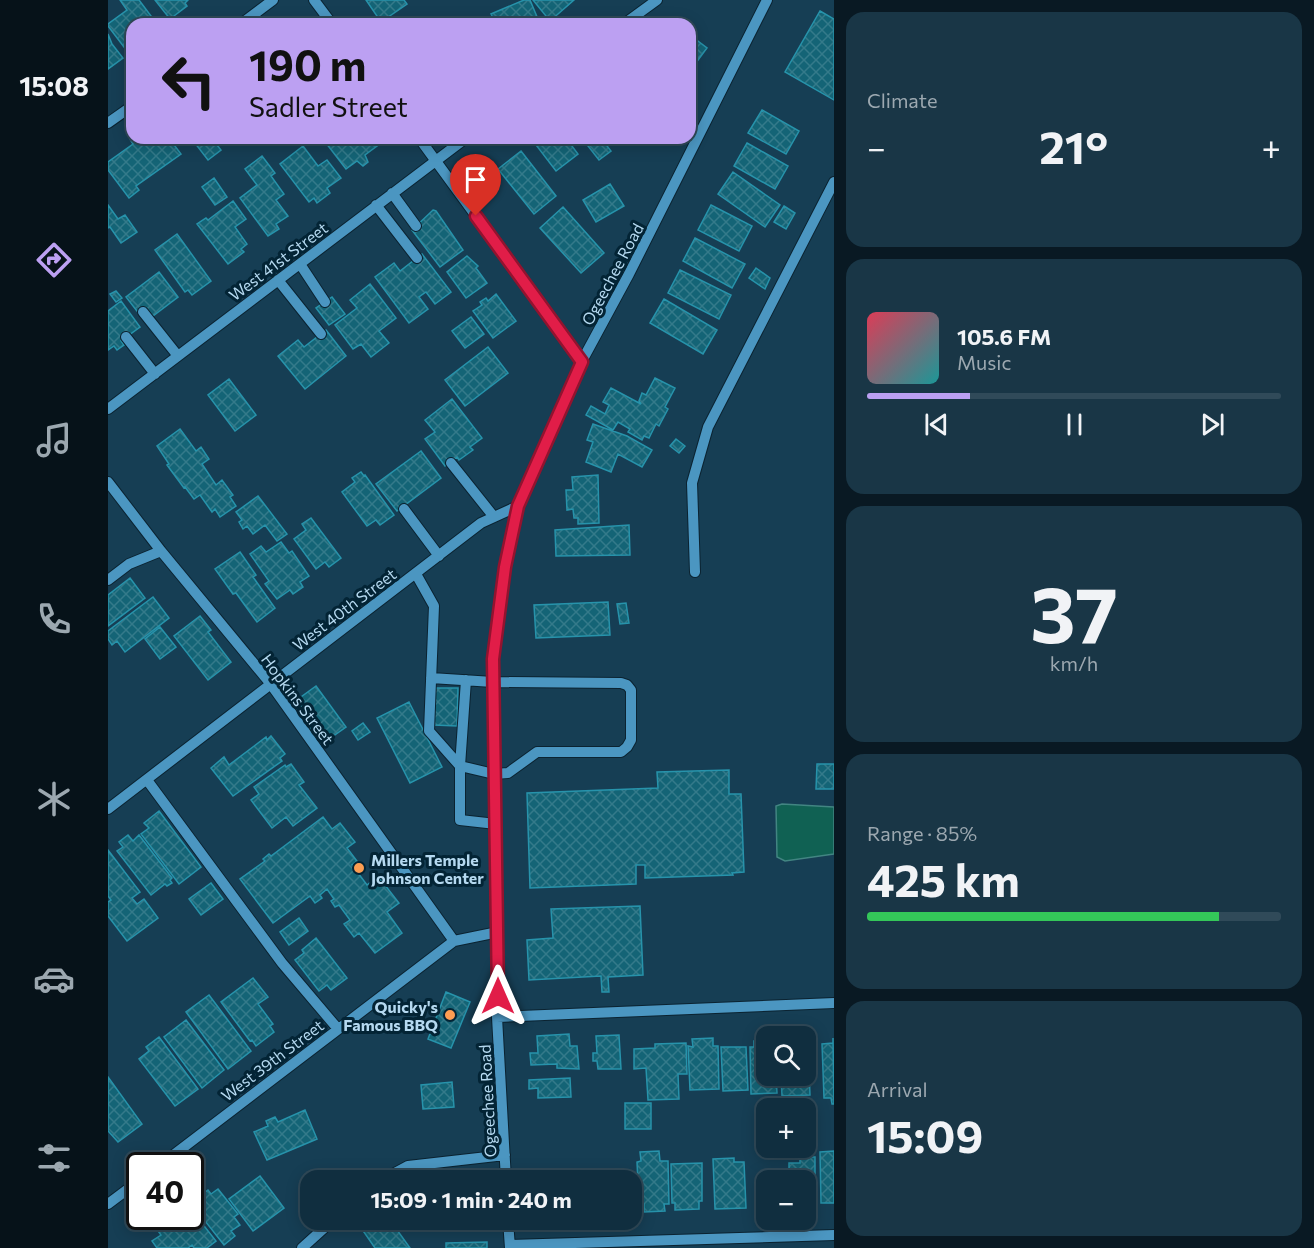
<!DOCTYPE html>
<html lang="en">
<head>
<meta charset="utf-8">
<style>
	:root { --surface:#102e3f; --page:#193646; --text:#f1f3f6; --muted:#9ca8b0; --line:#304a59; --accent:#bca0f2 }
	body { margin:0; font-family:Commissioner,sans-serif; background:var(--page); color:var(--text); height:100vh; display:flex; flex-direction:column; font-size:22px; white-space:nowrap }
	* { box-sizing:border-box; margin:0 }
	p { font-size:20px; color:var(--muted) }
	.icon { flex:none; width:33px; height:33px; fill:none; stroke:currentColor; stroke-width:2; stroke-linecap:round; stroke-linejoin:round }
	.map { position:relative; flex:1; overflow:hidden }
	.drawer { display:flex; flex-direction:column; gap:12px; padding:12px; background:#091923; width:480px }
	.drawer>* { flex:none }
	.guide { position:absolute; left:18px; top:18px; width:570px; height:126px; border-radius:18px; box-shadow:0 3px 15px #0003,0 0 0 2px var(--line); background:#bca0f2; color:#111; overflow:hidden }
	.tools { position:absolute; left:648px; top:1026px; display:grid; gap:12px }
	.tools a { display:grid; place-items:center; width:60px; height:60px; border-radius:12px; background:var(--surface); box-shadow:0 3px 15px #0003,0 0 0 2px var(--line); font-size:30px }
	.speed { position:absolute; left:18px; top:1152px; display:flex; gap:12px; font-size:30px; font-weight:700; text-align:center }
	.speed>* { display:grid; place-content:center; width:78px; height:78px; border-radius:50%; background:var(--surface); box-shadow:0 3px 15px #0003,0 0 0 2px var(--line); line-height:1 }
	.speed .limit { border:3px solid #111; border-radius:9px; background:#fff; color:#111 }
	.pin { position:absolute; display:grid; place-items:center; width:51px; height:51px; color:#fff; margin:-62px -26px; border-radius:50% 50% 50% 0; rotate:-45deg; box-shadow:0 0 6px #0007 }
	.pin .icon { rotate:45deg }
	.me { position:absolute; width:66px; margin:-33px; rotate:0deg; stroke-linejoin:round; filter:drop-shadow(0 0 4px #0008) }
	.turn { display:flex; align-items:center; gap:21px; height:126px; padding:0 24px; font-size:27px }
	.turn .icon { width:78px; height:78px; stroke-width:2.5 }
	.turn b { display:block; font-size:42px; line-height:51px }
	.big { font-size:45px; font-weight:700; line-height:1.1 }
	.drawer .tile { flex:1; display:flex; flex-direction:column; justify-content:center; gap:9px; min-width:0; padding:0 21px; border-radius:18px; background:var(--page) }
	.drawer .dial { align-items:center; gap:0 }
	.dial b { font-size:78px; line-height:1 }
	.song { display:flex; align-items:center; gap:18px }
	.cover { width:72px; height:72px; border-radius:9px; background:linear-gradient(135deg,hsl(350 70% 55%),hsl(180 70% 35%)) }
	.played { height:6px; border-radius:3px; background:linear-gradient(90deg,var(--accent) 25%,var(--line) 25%) }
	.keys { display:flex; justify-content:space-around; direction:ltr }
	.heat { display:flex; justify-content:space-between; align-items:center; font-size:33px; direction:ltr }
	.charge { height:9px; border-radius:4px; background:linear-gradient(90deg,#34c759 85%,var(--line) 0) }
	.trip { position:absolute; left:192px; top:1170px; width:342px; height:60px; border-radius:18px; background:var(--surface); box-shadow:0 3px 15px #0003,0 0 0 2px var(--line); font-weight:700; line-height:60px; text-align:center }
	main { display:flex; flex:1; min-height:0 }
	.tabs { display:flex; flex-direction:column; width:108px; justify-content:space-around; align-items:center; background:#061219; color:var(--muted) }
	.tabs .icon { width:42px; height:42px }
	.tabs .current { color:var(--accent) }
	.tabs b { font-size:27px; color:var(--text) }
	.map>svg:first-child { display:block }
	.water { fill:#106153; stroke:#428582; stroke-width:1.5 }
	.building { fill:url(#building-cross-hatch); stroke:#2793ab; stroke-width:1.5 }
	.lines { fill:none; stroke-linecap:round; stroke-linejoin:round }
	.minor-casing { stroke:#0b2331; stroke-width:12 }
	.minor { stroke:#4b96c1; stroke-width:10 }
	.route-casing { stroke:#92132f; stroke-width:15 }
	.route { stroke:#e11d48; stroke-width:10 }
	.poi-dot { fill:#fc9d52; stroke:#032435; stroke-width:2 }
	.labels { text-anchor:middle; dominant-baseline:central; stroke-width:6; stroke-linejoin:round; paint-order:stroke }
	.street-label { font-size:16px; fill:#b5d9f0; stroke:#032435 }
	.poi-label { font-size:16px; font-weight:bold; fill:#b5d9f0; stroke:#032435; text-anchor:start }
</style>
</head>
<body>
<main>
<nav class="tabs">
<b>15:08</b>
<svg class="icon current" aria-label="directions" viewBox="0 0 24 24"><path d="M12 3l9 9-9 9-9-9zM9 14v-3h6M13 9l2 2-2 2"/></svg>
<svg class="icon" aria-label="music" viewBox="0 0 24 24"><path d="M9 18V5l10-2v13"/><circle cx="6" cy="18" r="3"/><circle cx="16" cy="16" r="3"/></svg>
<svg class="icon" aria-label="phone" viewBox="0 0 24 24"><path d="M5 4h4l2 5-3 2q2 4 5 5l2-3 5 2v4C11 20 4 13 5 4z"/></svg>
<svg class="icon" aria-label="climate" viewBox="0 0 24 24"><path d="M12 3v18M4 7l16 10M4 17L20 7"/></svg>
<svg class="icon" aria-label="car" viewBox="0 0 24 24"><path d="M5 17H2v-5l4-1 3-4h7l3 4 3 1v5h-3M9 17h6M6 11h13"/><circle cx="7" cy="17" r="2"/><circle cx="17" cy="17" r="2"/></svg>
<svg class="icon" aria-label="filters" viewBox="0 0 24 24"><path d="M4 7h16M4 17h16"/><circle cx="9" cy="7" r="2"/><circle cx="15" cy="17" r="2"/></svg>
</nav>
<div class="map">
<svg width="726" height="1248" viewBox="0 0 726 1248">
	<defs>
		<pattern id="building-cross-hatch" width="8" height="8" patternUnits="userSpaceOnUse" patternTransform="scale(1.5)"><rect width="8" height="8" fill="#146476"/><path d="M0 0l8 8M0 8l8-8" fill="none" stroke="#347a8a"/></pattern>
	</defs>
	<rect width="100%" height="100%" fill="#163e54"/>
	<path class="water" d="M674,804L726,807V854L677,861L669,857L668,806Z"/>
	<path class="building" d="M12,0H31L49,24H24V48L19,51L0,26V24L19,10Z
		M47,0H80L77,3L79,6L62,19Z
		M258,0H296L299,4L273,22Z
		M416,0H422L432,24H388L383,14Z
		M425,0H466L442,21Z
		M712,11L726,19V100L677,72Z
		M0,34L4,44L15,58L0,69Z
		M582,35L599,48L582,71Z
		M654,110L691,131L678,154L640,133Z
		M24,137L61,138L73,154L28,186L31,190L21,198L0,170V162L25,144L22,139Z
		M83,138H116L117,139L109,145L113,150L100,160Z
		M224,138H269L273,143L257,155L260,162L255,166L249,161L238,169L218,143Z
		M438,138H458L470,154L448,171L428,145Z
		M480,138H493L503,151L491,160L476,141Z
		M639,143L680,166L667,189L626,166Z
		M195,146L210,166L219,160L233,178L219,188L222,193L209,203L206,198L201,202L172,164Z
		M413,151L448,196L426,214L390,169Z
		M154,156L167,173L163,176L176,194L168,200L180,216L168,224L171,229L160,236L132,198L149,185L137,169Z
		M625,172L672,205L657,227L610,194Z
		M106,178L119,197L107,205L94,187Z
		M502,184L516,206L488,222L475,200Z
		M125,201L138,219L127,227L139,244L133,249L136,252L120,264L89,224L98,218L100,220Z
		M0,205L10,219L17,215L29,232L13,243L2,227L0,228Z
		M603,205L644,226L631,251L590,230Z
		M676,206L687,213L678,229L666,222Z
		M455,207L496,253L473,273L432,228Z
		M325,210L328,211L355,250L332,267L304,230Z
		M69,234L103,281L84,295L80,290L77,292L47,250Z
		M587,238L637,264L624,288L575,261Z
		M314,254L343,292L327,304L318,292L311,297L320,309L301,323L267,277L286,263L292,271Z
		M359,256L370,266L368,268L379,283L358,298L339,272Z
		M648,268L662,278L657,289L641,278Z
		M572,270L623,295L611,319L560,293Z
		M51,272L70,297L45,316L39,309L32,315L18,297Z
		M262,284L288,318L271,331L281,343L263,357L253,344L245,349L227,325L249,308L242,300Z
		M8,291L14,298L8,302L2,294Z
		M388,294L408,321L385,338L365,311L374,305L372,302L378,298L380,301Z
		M224,297L237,314L221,325L208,308Z
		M556,299L609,330L595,354L542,323Z
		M13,301L32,327L13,341L16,345L9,350L6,346L0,350V311Z
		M363,317L376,334L357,348L344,331Z
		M218,330L238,356L197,389L170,356L190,340L196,347Z
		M380,347L400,373L357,406L337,380Z
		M547,378L567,388L557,407L560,409L551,426L548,424L541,438L536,436L534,440L520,432L522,429L510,422L505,430L478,415L483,406L497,414L501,405L495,402L503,388L533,404L531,401L534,393L538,395Z
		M121,379L148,415L127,431L100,395Z
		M344,399L374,438L362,447L365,450L351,460L349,457L337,466L317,439L327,432L317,420Z
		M485,424L519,436L544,450L534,467L510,454L503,472L478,462L485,442L479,440Z
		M72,429L88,451L93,447L101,459L94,464L108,485L114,480L125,495L122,497L128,506L112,517L107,509L104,512L92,495L86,499L77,487L76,488L59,465L61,464L49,446Z
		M568,439L577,446L571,453L562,446Z
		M313,451L333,478L289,511L268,484Z
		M253,472L256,476L257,475L286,515L272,525L268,520L259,526L234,492L247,482L244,478Z
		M490,475L491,523L470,524V518H466L465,509L459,510L458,490H465L464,477Z
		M150,496L179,534L169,541L157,525L145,534L139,526L135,529L131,522L134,520L128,512Z
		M203,518L233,558L221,567L217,562L208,569L186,539L198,530L194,524Z
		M521,525L522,555L448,556L447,530Z
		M173,542L181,553L184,551L201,576L192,582L195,587L185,594L182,590L169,599L157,584L161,581L142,554L153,546L158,552Z
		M132,552L148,575L145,577L167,608L149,622L128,593L125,594L107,569Z
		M22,578L37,598L0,626V595Z
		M45,597L61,618L17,652L9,641L4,645L0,639V631Z
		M500,602L502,635L428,638L426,605Z
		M518,603L521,623L512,624L509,604Z
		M92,616L103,630L100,632L123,662L100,680L66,636Z
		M52,627L68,647L52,659L37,639Z
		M208,686L238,727L214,744L188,707L196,702L193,697Z
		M327,688H350L349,726L326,725Z
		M301,702L334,767L302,783L269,718Z
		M255,723L262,732L250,740L244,731Z
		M163,736L177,754L172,758L174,761L125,796L103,768L116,757L121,765L158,737L159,740Z
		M183,764L196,782L191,785L209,808L185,826L178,817L164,828L143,800L151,794L146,787L177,765L178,767Z
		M709,764H726V789H708Z
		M621,770V794H633L636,872L624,873L625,875L537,878V865H528V884L422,888L419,793L550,788L549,772Z
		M51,811L93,867L71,884L33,834L41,828L36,823Z
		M215,817L224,829L232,823L247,842L239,848L249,861L244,865L259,885L270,876L291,903L279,912L294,933L267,953L251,933L246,937L236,924L242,920L231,905L227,907L223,901L226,899L219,889L212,895L214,898L207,903L202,896L165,923L132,879L157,861L155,859L161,854L163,856Z
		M20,835L25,841L31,835L64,878L62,880L64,883L59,886L57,884L43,895L9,851L15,847L11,842Z
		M0,850L32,892L24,898L29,904L36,899L50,918L19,941L0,916V902L3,900L0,896Z
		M103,883L115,899L93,915L81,899Z
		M532,906L535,975L500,977L501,992H494L493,976L421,980L419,940L445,938L443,909Z
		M191,918L200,931L181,945L172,932Z
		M208,938L239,978L223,990L219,985L211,991L187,960L196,953L194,950Z
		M145,978L160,997L150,1004L165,1024L162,1026L166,1032L148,1046L144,1040L142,1041L113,1002Z
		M338,992L362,1002L343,1048L320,1039Z
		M101,995L143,1051L120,1069L78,1012Z
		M78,1020L116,1070L94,1088L56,1037Z
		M461,1034L462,1046H469L471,1069L449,1068V1064L423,1065L422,1053H430L429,1036Z
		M511,1035L513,1069H490L489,1061H485V1053H489L488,1036Z
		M51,1037L90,1089L67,1106L31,1059L41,1051L38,1047Z
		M605,1038V1046H610L611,1089L582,1090L580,1046L585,1047L584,1039Z
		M725,1038L726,1104H724L723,1098H716L714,1044L725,1043Z
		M646,1041H658V1076H668L669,1093L643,1094L642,1047H646Z
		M578,1043L579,1074H570L571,1099L540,1100L538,1068L526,1069V1049L547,1048V1044Z
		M698,1043H700L702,1095L674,1096L673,1076H698Z
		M613,1047H638L640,1090L615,1091Z
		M0,1077L34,1124L10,1142L0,1131Z
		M462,1078L463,1097L430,1098V1088L421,1089V1080Z
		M344,1082L346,1107L315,1109L313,1085Z
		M517,1103H543V1129H517Z
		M197,1110L209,1139L159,1160L146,1132L160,1126L158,1121L167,1117L170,1122Z
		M551,1151L552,1161H560L561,1204H556L557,1211L536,1212V1204H531L529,1162L533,1161L532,1152Z
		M726,1151V1203H713L712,1152Z
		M692,1157H707V1197H698V1180H681V1163H692Z
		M626,1158V1162H636L638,1208L607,1209L605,1159Z
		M594,1163V1201H591V1209L567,1210V1203H564L563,1164Z
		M375,1172V1180H303L307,1177Z
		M152,1176L176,1208L145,1231L121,1199Z
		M110,1189L130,1214L126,1217L132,1225L123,1231L127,1236L116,1245L86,1207L89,1205L87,1202L89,1198L100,1190L103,1194Z
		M82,1208L108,1241L99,1248H86L84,1245L80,1248H49L44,1241L53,1235L45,1224L55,1216H82Z
		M259,1220H282L302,1248H267L251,1225Z
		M287,1220H346L291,1223Z
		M379,1242V1248H338V1243Z"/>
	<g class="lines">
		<g class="minor-casing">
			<path id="minor" d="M206,0L224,24
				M133,24L165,0
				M516,24L549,0
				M0,123L24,106
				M311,138L474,361
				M284,193L308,226
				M268,205L309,258
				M192,264L217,302
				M170,280L213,334
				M35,312L70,356
				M18,337L47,374
				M0,409L358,138
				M343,463L386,517
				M0,482L53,551L162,683L346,941
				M296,509L331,556
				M587,572L584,483L600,427L726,182
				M308,574L326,606L321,731L352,766L386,774L400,773L429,752H513L519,747L523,740V690L519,685L513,683L385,682L323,678
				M0,580L21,564L53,551
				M358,680L352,766V820L388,824
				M39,780L174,963L230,1029
				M0,809L373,523L410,506
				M389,1017L726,1003
				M51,1166L346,941L390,932
				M274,1180L300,1166L397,1155
				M398,1180L389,1017L390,932L385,659L397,567L410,506L474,361L521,274L659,0
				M0,1204L32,1180
				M400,1220L402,1248
				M402,1245L726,1235
				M194,1248L225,1220"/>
		</g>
		<use href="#minor" class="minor"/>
	</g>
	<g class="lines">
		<g class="route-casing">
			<path id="route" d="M368,216L474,362L410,506L397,567L385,659L390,996"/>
		</g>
		<use href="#route" class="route"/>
	</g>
	<g class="poi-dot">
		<circle cx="251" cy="868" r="6"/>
		<circle cx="342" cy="1015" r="6"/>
	</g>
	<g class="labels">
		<g class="street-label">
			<text transform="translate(170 261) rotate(-37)">West 41st Street</text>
			<text transform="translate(504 274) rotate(-62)">Ogeechee Road</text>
			<text transform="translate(236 609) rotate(-37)">West 40th Street</text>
			<text transform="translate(190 699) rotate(53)">Hopkins Street</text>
			<text transform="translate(164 1060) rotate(-37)">West 39th Street</text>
			<text transform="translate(379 1101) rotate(-93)">Ogeechee Road</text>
		</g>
		<g class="poi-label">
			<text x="263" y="859">Millers Temple<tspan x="263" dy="18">Johnson Center</tspan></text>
			<text x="330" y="1006" text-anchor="end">Quicky's<tspan x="330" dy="18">Famous BBQ</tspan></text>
		</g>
	</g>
</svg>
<div class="tools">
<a><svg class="icon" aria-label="search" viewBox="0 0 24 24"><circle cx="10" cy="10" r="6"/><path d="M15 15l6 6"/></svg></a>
<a>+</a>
<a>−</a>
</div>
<div class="speed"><div class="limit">40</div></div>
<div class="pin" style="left:368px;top:216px;background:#d93025"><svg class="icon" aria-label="arrive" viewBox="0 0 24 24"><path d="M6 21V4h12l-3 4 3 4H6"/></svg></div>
<svg class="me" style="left:390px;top:996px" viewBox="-20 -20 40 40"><path d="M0-17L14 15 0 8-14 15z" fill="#e11d48" stroke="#fff" stroke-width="4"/></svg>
<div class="trip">15:09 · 1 min · 240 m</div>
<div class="guide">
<div class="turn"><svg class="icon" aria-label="left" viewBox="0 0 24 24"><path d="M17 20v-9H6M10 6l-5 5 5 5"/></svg><div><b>190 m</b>Sadler Street</div></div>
</div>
</div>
<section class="drawer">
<div class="tile"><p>Climate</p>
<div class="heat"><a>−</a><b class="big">21°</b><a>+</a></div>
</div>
<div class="tile">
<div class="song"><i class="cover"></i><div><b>105.6 FM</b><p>Music</p></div></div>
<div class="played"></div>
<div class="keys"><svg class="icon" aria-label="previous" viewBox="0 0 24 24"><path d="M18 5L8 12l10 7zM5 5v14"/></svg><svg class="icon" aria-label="pause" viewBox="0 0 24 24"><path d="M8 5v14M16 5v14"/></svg><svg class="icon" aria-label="next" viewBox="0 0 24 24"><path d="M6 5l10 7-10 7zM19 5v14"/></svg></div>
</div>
<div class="tile dial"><b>37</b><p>km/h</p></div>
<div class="tile"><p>Range · 85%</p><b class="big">425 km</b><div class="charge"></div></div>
<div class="tile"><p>Arrival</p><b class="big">15:09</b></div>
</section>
</main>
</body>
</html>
